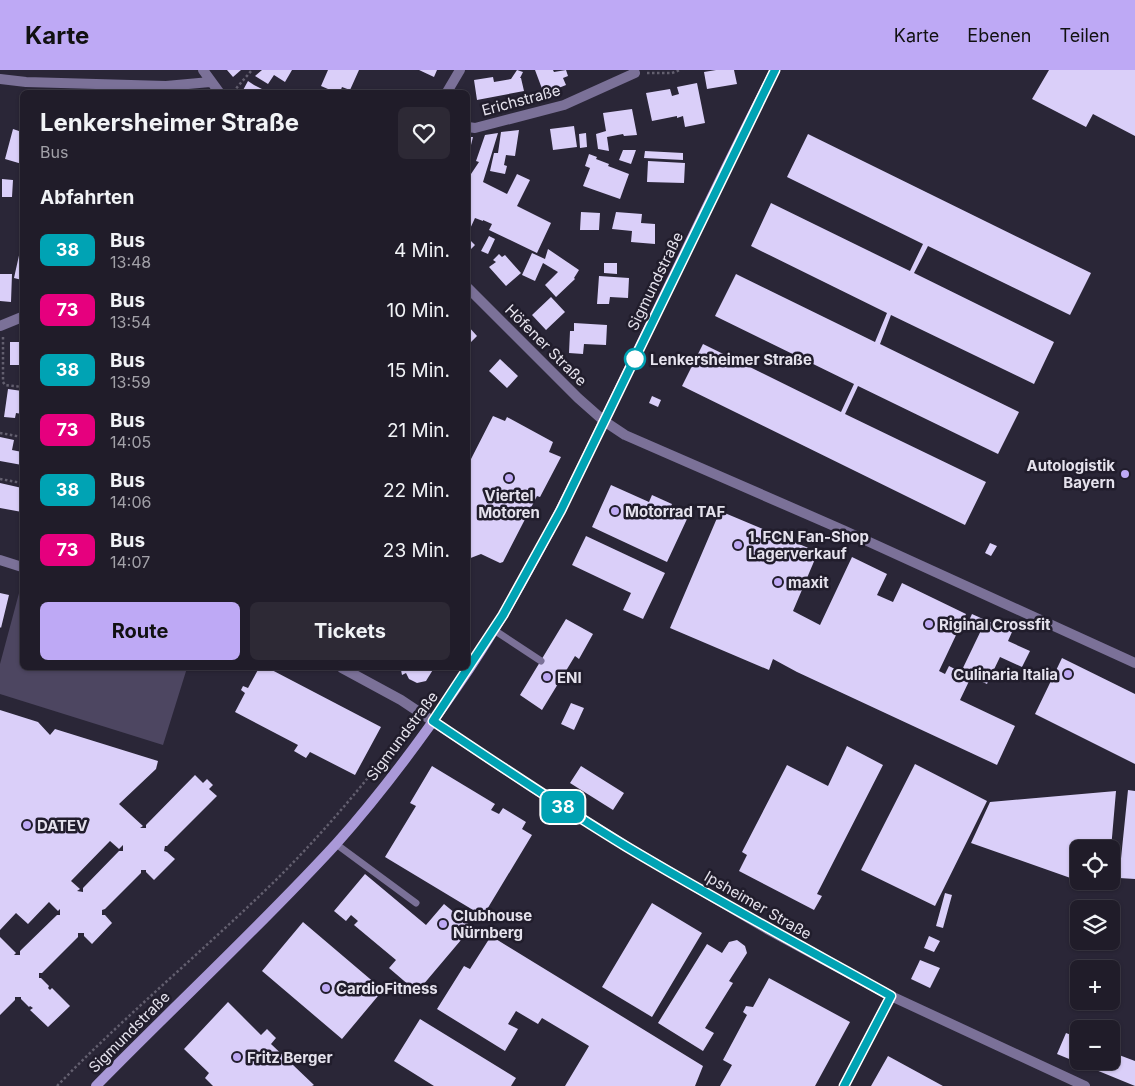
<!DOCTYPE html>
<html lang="de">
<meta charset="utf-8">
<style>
body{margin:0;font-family:Inter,sans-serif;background:#2d2935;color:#f1f3f6;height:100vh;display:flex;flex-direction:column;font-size:19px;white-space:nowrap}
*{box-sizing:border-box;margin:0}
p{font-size:16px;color:#a2a1a8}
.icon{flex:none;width:28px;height:28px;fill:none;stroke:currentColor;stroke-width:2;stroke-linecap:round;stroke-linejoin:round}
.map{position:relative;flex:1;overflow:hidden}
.panel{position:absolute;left:20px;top:20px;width:450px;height:580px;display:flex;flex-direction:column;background:#201c29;border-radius:8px;box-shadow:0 1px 4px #0004,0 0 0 1px #3d3a46}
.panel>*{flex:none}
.badge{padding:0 10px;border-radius:8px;font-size:18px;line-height:32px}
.tools{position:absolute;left:1070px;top:770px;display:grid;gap:10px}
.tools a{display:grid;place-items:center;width:50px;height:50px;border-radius:8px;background:#201c29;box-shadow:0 1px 4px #0004,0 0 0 1px #3d3a46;font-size:25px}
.map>.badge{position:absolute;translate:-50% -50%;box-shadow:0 0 0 2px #fff}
h2{padding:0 20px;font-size:19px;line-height:45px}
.round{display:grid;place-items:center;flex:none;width:52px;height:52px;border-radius:8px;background:#2d2935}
.overview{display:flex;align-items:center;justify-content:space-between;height:85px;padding:0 20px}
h1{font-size:24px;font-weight:700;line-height:38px}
.button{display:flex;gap:10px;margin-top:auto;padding:10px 20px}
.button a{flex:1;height:58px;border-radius:8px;background:#bea9f5;color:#111;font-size:20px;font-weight:700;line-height:58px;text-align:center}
.button a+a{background:#2d2935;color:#f1f3f6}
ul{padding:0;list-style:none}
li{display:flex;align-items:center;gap:15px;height:60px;padding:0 20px}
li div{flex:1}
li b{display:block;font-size:19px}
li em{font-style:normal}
li .badge{min-width:55px;font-weight:700;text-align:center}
header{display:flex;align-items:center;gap:30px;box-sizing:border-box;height:70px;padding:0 25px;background:#bea9f5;color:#111}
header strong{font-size:24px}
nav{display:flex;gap:28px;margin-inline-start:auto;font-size:18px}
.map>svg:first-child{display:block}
</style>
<header>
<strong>Karte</strong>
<nav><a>Karte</a><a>Ebenen</a><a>Teilen</a></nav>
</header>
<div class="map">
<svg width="1135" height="1016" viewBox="0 0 1135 1016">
<rect width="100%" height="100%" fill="#2a2637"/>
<path fill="#4d4661" d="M22,512v86h165l-24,77 -163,-51v-30z"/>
<path fill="#dacff9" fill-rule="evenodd" d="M227,0h14l-8,7z
M262,0h30l-7,12 -11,-7 -6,9 -13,-8z
M328,0h31l-9,20 -8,-3 -2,5h-5l-14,-6z
M419,0h18l-3,7z
M517,0l6,2 -3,6h1l3,13 -47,9 -3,-20 19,-3 1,5 17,-3z
M535,0h18l1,2 12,-2 2,6 -5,2 3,7 -22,9z
M716,0h18l3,14 -30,5 -3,-17z
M1049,0h86v66l-42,-22 -7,13 -54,-28z
M248,11l6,4 14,7h-26z
M697,13l8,40 -20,4 -2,-11 -6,2v-2l-25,5 -6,-28 24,-4 2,7 7,-2 -2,-7z
M632,39l5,26 -13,1 -1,-2 -16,3 2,14 -11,-2 -2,-15 10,-3 -3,-18z
M574,56l3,21 -24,3 -3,-21z
M13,59l9,3v32l-17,-5z
M519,60l-4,26 -9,-1 -2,10 3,1 -2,8 -15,-3 4,-18h4l3,-21z
M498,63l-15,49 24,12 10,-20 13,6 -13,26 34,17 -14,30 -48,-23 3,-6 -9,-4v1l-8,-3 -6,13 -1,-1v-59l3,3 8,-12 -3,-1 9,-26z
M586,63l1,14 -7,1 -1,-14z
M808,64l283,139 -21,42 -142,-69 -14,27 140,69 -20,42 -143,-69 -11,29 139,68 -21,42 -140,-68 -13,28 141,68 -21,43 -283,-139 21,-42 138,68 13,-28 -139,-68 21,-42 139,68 12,-29 -136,-67 20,-43 139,68 13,-27 -136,-67z
M468,67h5l-5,20z
M623,80h13l-5,14 -12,-4z
M645,81l38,2v7l-39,-2z
M589,84l8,3 -1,2 13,5 -1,2 21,8 -9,25 -37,-13 7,-18 -5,-2z
M648,91l37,2 -1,20 -37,-1z
M2,109l11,1 -1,17h-10z
M581,142l19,1 -1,17h-19z
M616,142l26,2 -1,9 14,1v20l-24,-2 1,-11 -20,-2z
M489,166l6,3 -7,15 -7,-3z
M468,168l7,7 -7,7z
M22,172v38l-8,-2z
M548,179l31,21 -5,8 1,1 -19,18 -11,-12 13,-13 -15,-9 -8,18 -13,-6 10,-22 13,6z
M499,184l3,3 3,-2 16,18 -15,13 -17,-19 7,-5 -3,-2z
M604,193h13v11l-13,-1z
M0,204h12l-1,28 -11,-1z
M599,206l30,2 -1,20 -18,-1 -1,7h-12z
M551,227l14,15 -19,18 -14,-15z
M574,253l33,2 -1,20 -22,-1 -1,10 -14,-1 1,-22h4z
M468,256l9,10 -9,9z
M10,272h12v23h-12z
M500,289l18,17 -11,12 -18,-17z
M8,319l14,2v23l-6,-1 -1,5 -11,-1z
M652,326l9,4 -3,7 -9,-4z
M493,346l12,5 2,-4 46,25 -4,10 12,5 -21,40 -3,-1 -34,66 -3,1 -19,-9 -13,5v-99l2,1z
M0,367l14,3 -2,10 10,2v13l-22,-4z
M0,413l22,5v24l-22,-4z
M611,415l38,17 3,-7 20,9 -3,7 18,8 -20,43 -75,-35z
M720,441l98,41 -25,59 27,14 32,-68 35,17 -10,21 16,7 9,-19 64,31 -27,57 6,3 4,-8 12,6 25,-52 26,12 -4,9 22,10 -8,16 -22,-10 -13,27 -16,-7 -11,23 55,26 -18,39 -200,-93 -24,-13 -4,11 -99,-42z
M586,466l79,37 -22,46 -20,-9 8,-17 -59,-28z
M990,473l7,3 -6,10 -6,-3z
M0,523l9,2 -8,33 -1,-1z
M972,544l11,5 -5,13 -12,-5z
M566,549l27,15 -14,25 -4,-3 -33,54 -22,-15z
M1062,588l73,36v70l-100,-50z
M259,598h9l113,59 -26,48 -45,-23 -4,6 -12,-7 4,-6 -63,-33 10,-19 -4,-3 2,-4 5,2z
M396,598h38l-8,13 -9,2 -8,-4 -3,-6 -4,2 -1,-5z
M571,633l13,5 -10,22 -13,-6z
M0,640l38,12 12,13 5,-6 103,32 -2,8 -37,35 24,22 -3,2h6v-3l49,-50 8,8 4,-4 6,6 -4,4 8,7 -50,50h-2l-1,5 3,1 8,7 -21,21 -8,-8v-2h-5v3l-36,36 -3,1v5h3l7,8 -20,21 -8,-8v-3h-6v4l-36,36h-3v5h2l8,8 -1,2 2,2 2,-2 18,18 -22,21 -18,-17 3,-2 -3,-2 -1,1 -8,-8v-2h-6v3l-15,15v-78l16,16 -2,2h6v-4l37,-36h3v-6l-2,2 -9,-9 -21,22 -12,-11 -16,17zM110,771l9,8 4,-4v6h-4l-36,37v4l-6,-1 3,-2 -9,-8z
M847,676l36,19 -66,129 5,2 -8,14 -75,-39 8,-16 -5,-3 45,-87 41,21z
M915,694l72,37 -52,105 -74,-36z
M432,696l63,38 -4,6 8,4 4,-6 23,14 -4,7 10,6 -49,81 -98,-59 31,-51 -6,-3z
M581,696l43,27 -11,17 -43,-27z
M1128,720l7,1v88l-16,-1z
M1116,721l-5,58h-32v32l-108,-38 19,-41z
M365,804l61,51 18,-21 28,23 -55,65 -28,-24 7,-8 -42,-35 4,-4 -7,-6 -5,6 -12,-10z
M1081,811h27l-1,10 -26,-9z
M945,823l7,2 -9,33 -7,-2z
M652,833l50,30 -50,84 -50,-30z
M303,852l80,68 -41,49 -80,-68z
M491,866l212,130 -8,20h-130l24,-40 -47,-28 -4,6 -22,-13 -8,13 10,5 -13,22 -68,-42 27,-43 6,3z
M929,866l11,5 -6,11 -10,-4z
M737,870l8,6 2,7 -18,28 4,2 -28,45 9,5 -11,18 -45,-28 49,-79 15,9 7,-11z
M920,890l20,8 -10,20 -19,-9z
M769,908l81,44 -35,64h-95l12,-21 -9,-5 24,-45 -4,-3 3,-6 7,1z
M228,932l33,33 6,-6 9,9 -5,6 43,41 -2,1h-99l-8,-8 4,-5 -25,-24z
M420,949l96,59 -5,8h-77l-40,-25z
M1066,963l13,5v23h32v-9l24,9v25l-78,-32z
M888,986l55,30h-72z"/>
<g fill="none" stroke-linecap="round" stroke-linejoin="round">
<path stroke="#635f6f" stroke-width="2.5" stroke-dasharray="2.5 2.5" stroke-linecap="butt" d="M647,3h25l8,-3
M233,22l19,-22
M3,267v45l2,3 17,2
M0,363l22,4
M0,409l22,4
M57,1016c70,-72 147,-136 219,-206 49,-49 95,-103 135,-159"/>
<path stroke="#7b7198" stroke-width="7" d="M494,560l47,31
M336,774l80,59"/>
<path stroke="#7b7198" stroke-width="10" d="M203,0l16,22
M0,9l26,3 140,4 44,-4
M447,22l13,-22
M468,57l7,1 89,-23 71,-32
M468,218l110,110 26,23 21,14 218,95 292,133
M0,256l22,-9
M0,490l22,7
M342,598l59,32 132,88 96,60 138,81 124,67 194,90
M844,1016l47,-90"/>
<path stroke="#aa99d8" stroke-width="10" d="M96,1016c79,-81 163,-158 240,-242 44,-49 84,-103 121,-157 58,-84 103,-174 147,-266 57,-117 111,-235 171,-351"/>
</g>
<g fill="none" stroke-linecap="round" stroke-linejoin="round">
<g stroke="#fff" stroke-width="11">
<path id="line" d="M775,0l-214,440 -58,105 -70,106c64,43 128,86 194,126 87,52 176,100 264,149l-47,90"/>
</g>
<use href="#line" stroke="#00a3b4" stroke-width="8"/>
</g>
<circle fill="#fff" stroke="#00a3b4" stroke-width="2.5" cx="635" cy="289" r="10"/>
<g fill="#bea9f5" stroke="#211d2c" stroke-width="2">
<circle cx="1125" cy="404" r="5"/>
<circle cx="509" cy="408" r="5"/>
<circle cx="615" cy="441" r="5"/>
<circle cx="738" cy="475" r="5"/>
<circle cx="778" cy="512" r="5"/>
<circle cx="929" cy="554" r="5"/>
<circle cx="1068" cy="604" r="5"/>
<circle cx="547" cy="607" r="5"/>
<circle cx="27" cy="755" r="5"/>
<circle cx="443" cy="854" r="5"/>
<circle cx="326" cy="918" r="5"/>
<circle cx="237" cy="987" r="5"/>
</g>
<g text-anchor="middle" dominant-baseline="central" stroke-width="5" stroke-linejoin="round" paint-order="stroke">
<g font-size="15" fill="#e5e2ed" stroke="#211d2c">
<text transform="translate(521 30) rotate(-15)">Erichstraße</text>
<text transform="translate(655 211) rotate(-64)">Sigmundstraße</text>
<text transform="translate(546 275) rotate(45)">Höfener Straße</text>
<text transform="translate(402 666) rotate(-53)">Sigmundstraße</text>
<text transform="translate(758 835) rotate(30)">Ipsheimer Straße</text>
<text transform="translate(129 962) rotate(-45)">Sigmundstraße</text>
</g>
<g font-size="15" font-weight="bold" fill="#e5e2ed" stroke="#211d2c" text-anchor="start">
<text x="650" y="289">Lenkersheimer Straße</text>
</g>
<g font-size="15" font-weight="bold" fill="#e5e2ed" stroke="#211d2c" text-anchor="start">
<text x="1115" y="395" text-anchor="end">Autologistik<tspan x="1115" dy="17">Bayern</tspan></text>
<text x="509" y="425" text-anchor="middle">Viertel<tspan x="509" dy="17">Motoren</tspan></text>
<text x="625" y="441">Motorrad TAF</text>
<text x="748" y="466">1. FCN Fan-Shop<tspan x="748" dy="17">Lagerverkauf</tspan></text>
<text x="788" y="512">maxit</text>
<text x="939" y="554">Riginal Crossfit</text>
<text x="1058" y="604" text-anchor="end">Culinaria Italia</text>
<text x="557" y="607">ENI</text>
<text x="37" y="755">DATEV</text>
<text x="453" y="845">Clubhouse<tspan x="453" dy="17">Nürnberg</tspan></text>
<text x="336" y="918">CardioFitness</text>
<text x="247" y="987">Fritz Berger</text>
</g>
</g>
</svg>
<div class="tools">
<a><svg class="icon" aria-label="locate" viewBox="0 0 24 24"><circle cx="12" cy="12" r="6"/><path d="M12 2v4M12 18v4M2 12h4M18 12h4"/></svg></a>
<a><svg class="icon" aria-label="layers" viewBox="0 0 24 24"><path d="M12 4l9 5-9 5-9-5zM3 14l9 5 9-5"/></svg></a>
<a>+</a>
<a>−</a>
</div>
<b class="badge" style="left:563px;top:737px;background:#00a3b4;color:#fff">38</b>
<section class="panel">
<div class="overview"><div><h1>Lenkersheimer Straße</h1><p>Bus</p></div><a class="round"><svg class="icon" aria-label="heart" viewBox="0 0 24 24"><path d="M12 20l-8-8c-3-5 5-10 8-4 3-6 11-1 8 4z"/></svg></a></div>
<h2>Abfahrten</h2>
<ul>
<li><span class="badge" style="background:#00a3b4;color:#fff">38</span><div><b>Bus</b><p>13:48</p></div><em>4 Min.</em></li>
<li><span class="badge" style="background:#e6007e;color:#fff">73</span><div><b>Bus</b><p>13:54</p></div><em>10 Min.</em></li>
<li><span class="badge" style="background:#00a3b4;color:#fff">38</span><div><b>Bus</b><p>13:59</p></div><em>15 Min.</em></li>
<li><span class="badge" style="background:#e6007e;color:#fff">73</span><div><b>Bus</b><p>14:05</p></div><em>21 Min.</em></li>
<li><span class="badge" style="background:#00a3b4;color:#fff">38</span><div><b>Bus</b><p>14:06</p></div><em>22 Min.</em></li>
<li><span class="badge" style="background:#e6007e;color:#fff">73</span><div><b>Bus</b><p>14:07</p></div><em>23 Min.</em></li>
</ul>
<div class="button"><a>Route</a><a>Tickets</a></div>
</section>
</div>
